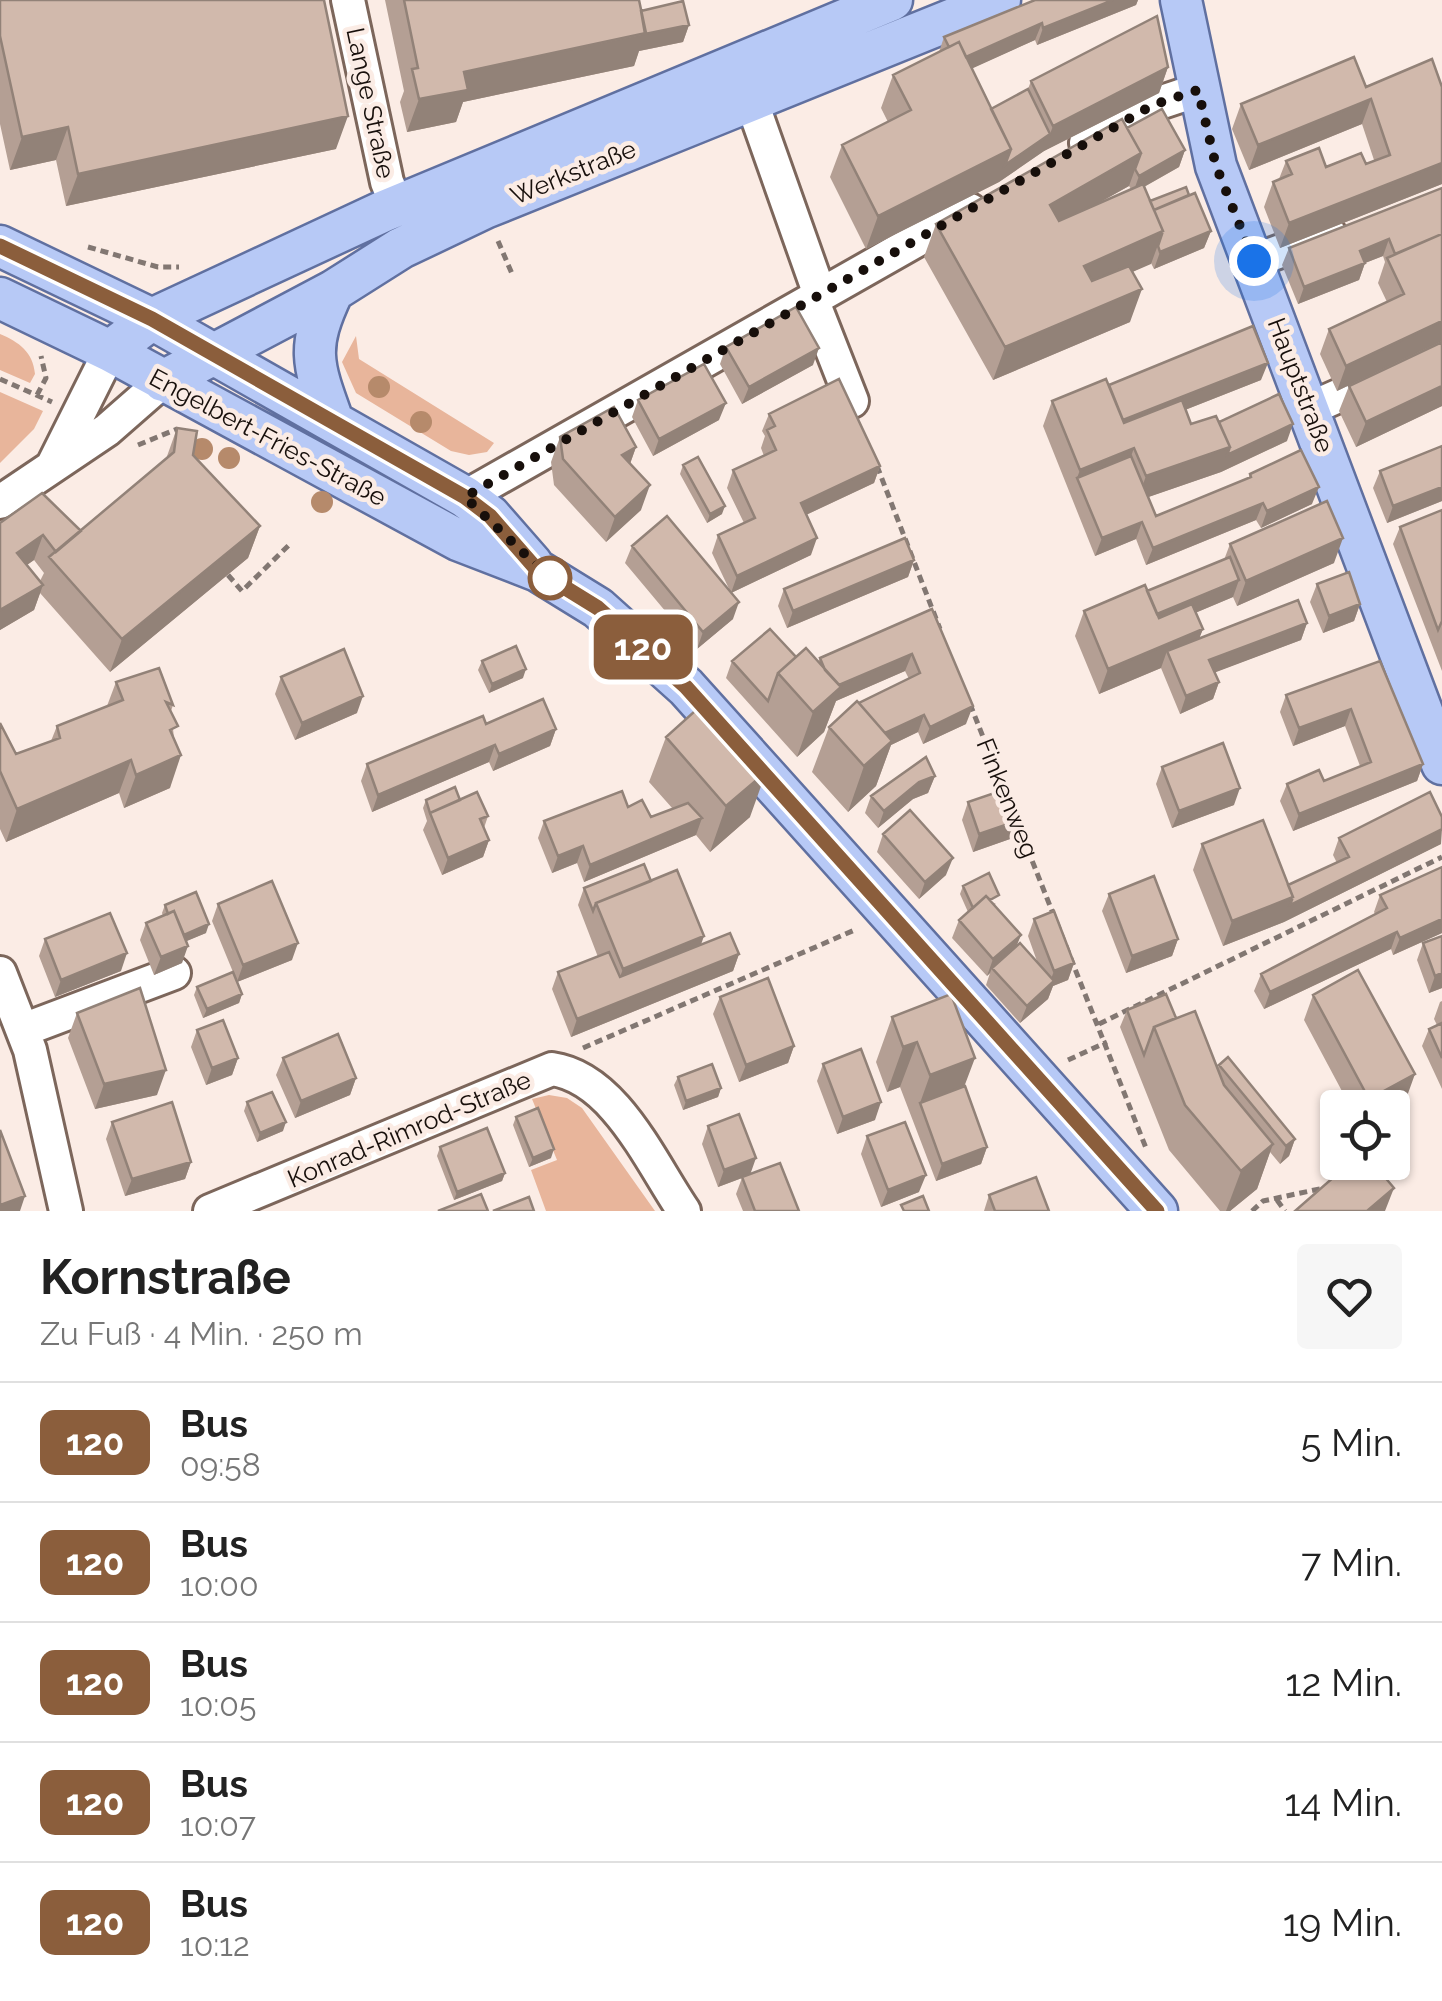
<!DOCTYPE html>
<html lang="de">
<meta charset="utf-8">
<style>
body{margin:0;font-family:Raleway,sans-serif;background:#f6f6f6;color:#222;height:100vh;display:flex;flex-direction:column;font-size:38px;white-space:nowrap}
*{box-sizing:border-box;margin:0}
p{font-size:32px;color:#767676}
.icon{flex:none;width:55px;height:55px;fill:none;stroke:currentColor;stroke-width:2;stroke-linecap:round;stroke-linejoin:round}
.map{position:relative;height:1211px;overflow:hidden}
.details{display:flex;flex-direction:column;background:#fff;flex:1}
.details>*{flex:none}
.badge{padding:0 20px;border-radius:15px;font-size:35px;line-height:65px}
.fabs{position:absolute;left:1320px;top:1090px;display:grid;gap:20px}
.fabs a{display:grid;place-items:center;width:90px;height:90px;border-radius:10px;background:#fff;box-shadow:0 2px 8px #0004;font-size:50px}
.you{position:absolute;width:50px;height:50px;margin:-25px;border:8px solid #fff;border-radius:50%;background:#1a73e8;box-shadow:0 0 0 15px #1a73e833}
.map>.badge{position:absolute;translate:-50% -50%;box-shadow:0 0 0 5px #fff}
.round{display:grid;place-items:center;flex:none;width:105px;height:105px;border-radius:10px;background:#f6f6f6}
.overview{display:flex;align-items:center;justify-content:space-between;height:170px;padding:0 40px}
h1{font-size:48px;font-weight:700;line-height:75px}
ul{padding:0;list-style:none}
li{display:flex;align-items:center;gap:30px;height:120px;padding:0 40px;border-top:2px solid #e0e0e0}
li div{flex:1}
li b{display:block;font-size:38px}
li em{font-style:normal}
li .badge{min-width:110px;font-weight:700;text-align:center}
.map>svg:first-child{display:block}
</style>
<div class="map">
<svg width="1442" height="1211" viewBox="0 0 1442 1211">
<rect width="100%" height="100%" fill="#fbece5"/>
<path fill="#e8b59b" d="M0,334c19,8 33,18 35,40l-5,9 -30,-13z
M356,336l3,23 135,84 -7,9 -18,3 -18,-4 -95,-58 -14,-31z
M0,392l43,19 -9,18 -34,34z
M549,1095l18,3 15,10 73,103h-109l-15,-41 26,-10 -25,-61z"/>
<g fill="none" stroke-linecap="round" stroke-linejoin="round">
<g stroke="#7c665b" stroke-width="38">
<path id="minor" d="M348,0l39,182 10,24
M750,97l70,198
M1086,143l67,-38 45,-15
M1254,261l75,-28
M812,299l40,102
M1311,408l131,-58
M54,463l56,-112
M465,497l505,-287
M0,502l107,-72 56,-49
M0,973l30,77 36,161
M23,1030l151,-57
M210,1211l342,-142c63,9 99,94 132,142"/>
</g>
<g stroke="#6070a0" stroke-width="45">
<path id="major" d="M1181,0l35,166 226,598
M0,246l152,73 313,178 25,19 42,48
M333,291c-27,57 -21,72 0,130
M0,298l110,53 348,189 80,31 60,37 88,79 471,524
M110,351l42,-32 230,-107 510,-212
M163,381l170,-90 68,-43 84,-40 515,-208"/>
</g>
<path stroke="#827772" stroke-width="5" stroke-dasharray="8 5" stroke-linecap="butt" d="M498,241l15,35
M88,247l70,20h21
M0,379l52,23
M37,395l9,-17 -5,-22
M138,445l39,-16
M877,466l63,163
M228,575l14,16 48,-47
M970,704l176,444
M1099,1024l343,-167
M583,1048l274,-119
M1068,1060l39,-18
M1277,1200l8,11
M1252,1211l11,-10 61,-13"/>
<use href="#minor" stroke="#fff" stroke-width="32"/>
<use href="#major" stroke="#b7c9f6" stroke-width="40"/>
</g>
<g fill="#b68a6b">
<circle cx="379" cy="387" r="11"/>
<circle cx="421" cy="422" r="11"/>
<circle cx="202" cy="449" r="11"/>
<circle cx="229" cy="458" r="11"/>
<circle cx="322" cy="502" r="11"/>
</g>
<path fill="#b49f94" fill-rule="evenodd" d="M0,0l336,149 -270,57 -10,-46 -46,10 -10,-46z
M385,0h254l2,11 48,14 -6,17 -44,9 -5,15 -171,36 -7,20 -49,10 -7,-30 4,-11z
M1035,0h103l-2,5 -99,40 -2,-5 -63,28 19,41 37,-20 3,-8 137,-14 -9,26 -115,58 -45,31 -133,67 -36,-72 12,-32 46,-23 -7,-14 12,-33 46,-23 5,-15z
M1366,87l76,97 -162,64 -16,-41 9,-25 6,-3 7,-18 40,6 40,-3 8,-4 -12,-36 -113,46 -17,-41 9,-25z
M1127,128l58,22 -6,17 -35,20 6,14 39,-6 22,36 -7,17 -50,21 -3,-6 -19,9 -2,50 -137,58 -69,-123 12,-33zM1129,186l2,3 -38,17z
M1442,188v153l-105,50 -17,-37 9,-25 58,-27 -9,-19 7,-21 -2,-6 -18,7 -6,17 -61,24 -16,-39 7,-17z
M1442,342v64l-86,41 -17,-36 10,-25z
M726,347l87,18 -71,39 -22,-40z
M1261,380l-76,30 6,14 28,-2 68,19 -66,31 -73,25 8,19 92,-37 2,-5 62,30 -51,24 -5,-8 -110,45 -10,-26 -41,17 -52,-130 9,-25 57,-16z
M638,400l81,20 -66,36 -21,-39z
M769,414l111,52 -6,17 -68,32 5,40 -80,38 2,26 -36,30 -72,-86 7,-17 98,45 -18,-38 6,-18 26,-12 -17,-35 6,-18 31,-14 -3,-8 4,-12 -3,-5z
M177,428l16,27 67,71 -12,32 -138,114 -70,-79 -6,17 -34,20v-107l81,8 85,-72zM34,560l10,13 -4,8 -13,-16z
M560,437l76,10 -6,17 11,46 -35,32 -52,-57 -3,-23z
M1442,446v55l-55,22 -14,-35 7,-17z
M683,465l39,49 -15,9 -27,-49z
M1442,510v161l-49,-127 7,-17z
M1230,544l104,19 -97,43 -4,-9 -38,16 8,16 -4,9 108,-15 -6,17 -86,32 4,10 -6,17 -33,15 -19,-46 -62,26 -24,-58 9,-25 63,-20 77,-31z
M914,560l-6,17 -121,51 -9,-22 6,-17z
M1317,584l43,20 -6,17 -31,12 -13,-31z
M932,609l34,115 -43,20 -5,-12 -27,13 -15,41 -28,26 -36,-40 17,-45 30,-24 50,-24 -4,-8 -69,30 -12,31 -27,25 -71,-79 6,-17 64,-4 22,5 2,-4z
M482,661l41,17 -34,15 -11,-23z
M1380,661l43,103 -6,17 -124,50 -13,-30 7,-17 37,-3 36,-15 -15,-40 -52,20 -13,-34 6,-17z
M281,677l76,36 -62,27 -20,-46z
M116,682l57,23 -2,6 3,27 -4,50 -46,20 -5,-15 -113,49 -6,-13v-106l16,31 35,-13 6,-15 50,-20z
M486,724l70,5 -6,17 -57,25 -4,-9 -117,50 -11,-31 6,-17z
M666,737l84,80 -40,35 -14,-17 -112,47 -7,-19 -25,10 -14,-35 6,-17 84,-14 23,10 22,-8 -24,-27z
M1162,767l72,38 -62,23 -16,-44z
M935,776l-7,17 -15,6 -35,29 -13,-15 6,-17z
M426,800h34l28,16 -4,12 5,12 -6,17 -41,18 -19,-45 4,-9 -4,-13z
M968,802l42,37 -37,13 -11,-32z
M883,834l63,41 -27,24 -42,-47z
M1339,838l102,6 -157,78 -61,24 -30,-76 9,-26 86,41 49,-22 -4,-8z
M1442,867v66l-49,22 -2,-6 -127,60 -10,-18 7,-17 114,-60 -1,-2 6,-17z
M651,881l50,64 38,9 -6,17 -162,66 -19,-48 6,-17 40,-15 -20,-52 6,-17z
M963,886l33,18 -2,1 27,30 -5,11 22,18 -10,-28 6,-17 40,44 -6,17 -15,6 -5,13 -28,24 -34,-38 4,-12 -3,3 -35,-38 7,-18 9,-8 -8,-18z
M1109,894l69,45 -6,17 -46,17 -24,-62z
M218,904l74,56 -55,22 5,12 -3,9 -36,15 -9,-23 3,-8 36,-15 -21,-51z
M165,905l41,28 -20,8 -4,22 -28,12 -14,-35 6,-17 17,-7 -1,-3z
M45,939l76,32 -66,26 -16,-41z
M1423,943l19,45 -13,5 -12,-33z
M1313,995l93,104 -15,9h-40l-47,-88z
M720,997l74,49 -6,17 -49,19 -26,-68z
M1442,1001v88l-20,-43 7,-17 8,-4 -3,-6 6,-17z
M1127,1010l49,8 41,51 2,-4 76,74 -6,17 -9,8 -10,-12 -13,37 -27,22h-10l-51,-61 -49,-123z
M77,1013l80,82 -62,14 -27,-71z
M892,1017l73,69 22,61 -6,17 -45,17 -36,-94 -13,5 -11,-30z
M197,1030l41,28 -6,17 -26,10 -15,-38z
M283,1058l73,20 -6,17 -55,23 -19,-43z
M823,1064l52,56 -38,14 -20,-53z
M678,1077l43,11 -3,9 -35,13 -9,-25z
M247,1102l36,29 -26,11 -13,-31z
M516,1117l35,41 -22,9 -16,-42z
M112,1122l79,40 -6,17 -60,17 -19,-57z
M708,1126l42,48 49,37h-56l-7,-17 6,-16 -24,9 -16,-43z
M867,1136l52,56 -38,15 -20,-53z
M440,1147l65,26 -3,8 -48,19 -17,-44z
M989,1195l60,16h-65z"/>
<path fill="#928278" d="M1113,0h25l-2,5 -99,40 6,-17z
M1042,23l-7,17 -86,39 6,-17z
M689,25l-6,17 -44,9 -5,15 -171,36 -7,20 -49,10 12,-33 45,-27z
M1168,67l-9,26 -115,58 -45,31 -133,67 12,-33 133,-67 39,-15 3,-8z
M1371,99l-9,25 -113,46 9,-25z
M348,116l-12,33 -270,57 12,-32z
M68,127l-12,33 -46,10 12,-33z
M1185,150l-6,17 -46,26 6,-17z
M1141,153l-12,33 -91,51 12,-32z
M1442,163v21l-162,64 9,-25z
M1163,231l-12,33 -79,34 12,-32z
M1211,231l-7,17 -50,21 6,-17z
M1389,239l-6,17 -18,7 -6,17 -61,24 6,-17 56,-36z
M1142,289l-12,33 -137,58 12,-33z
M1442,321v20l-105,50 9,-25z
M819,348l-6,17 -71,39 7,-17z
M1268,363l-7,17 -150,59 7,-17z
M1442,386v20l-86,41 10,-25z
M726,403l-7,17 -66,36 6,-17z
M1293,424l-6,17 -66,31 6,-17z
M636,447l-9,25 -5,-17z
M1230,447l-9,25 -84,29 9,-25z
M1134,448l-9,25 -48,5 3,-8z
M880,466l-6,17 -79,37 6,-17z
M650,485l-9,25 -35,32 9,-25z
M1319,487l-7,17 -51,24 6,-17z
M1442,487v14l-55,22 6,-17z
M1263,503l-7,17 -110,45 7,-17z
M725,506l-3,8 -15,9 3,-9z
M1142,522l-6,17 -41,17 7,-18z
M260,526l-12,32 -138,114 12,-33z
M43,535l-9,25 -26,18 9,-25z
M817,538l-6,17 -80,38 6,-17z
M1343,538l-9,25 -97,43 9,-25z
M914,560l-6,17 -121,51 6,-17z
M1239,580l-6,17 -88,37 7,-18z
M43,585l-9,25 -34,20v-20z
M739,602l-6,17 -36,30 6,-17z
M1360,604l-6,17 -31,12 6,-17z
M1307,623l-6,17 -98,37 6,-17z
M1203,629l-10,25 -26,-3 -6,17 -62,26 9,-25z
M912,654l-7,17 -69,30 -12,31 -27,25 16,-45 21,-25z
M526,669l-3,9 -34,15 3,-9z
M1219,682l-6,17 -33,15 6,-18z
M363,696l-6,17 -62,27 7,-17z
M973,706l-7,18 -43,20 7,-17z
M1351,709l-6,17 -52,20 6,-18z
M924,715l-6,17 -27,13 -15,41 -28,26 16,-46 7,-26z
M556,729l-6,17 -57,25 6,-17z
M495,745l-6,17 -117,50 6,-17z
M181,755l-11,33 -46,20 12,-33z
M131,760l-12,33 -113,49 11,-33z
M1423,764l-6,17 -124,50 6,-17z
M766,772l-16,45 -40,35 16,-46z
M935,776l-7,17 -15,6 -35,29 6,-17 35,-29z
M1240,788l-6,17 -62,23 7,-17z
M702,818l-6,17 -112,47 6,-17z
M1017,821l-7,18 -37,13 6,-18z
M1442,829l-1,15 -157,78 -61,24 9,-25z
M489,840l-6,17 -41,18 6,-17z
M583,846l-6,17 -25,10 6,-17z
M953,858l-7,17 -27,24 6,-17z
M1442,919v14l-49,22 7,-17z
M209,924l-3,9 -31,13 3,-9z
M1397,932l-6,17 -127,60 6,-17z
M1021,935l-7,17 -22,16 -2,5 -3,3 6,-17z
M704,936l-9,26 -82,33 10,-26z
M1178,939l-6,17 -46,17 6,-17z
M298,943l-6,17 -55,22 6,-17z
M188,946l-6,17 -28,12 7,-18z
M127,953l-6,18 -66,26 6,-17z
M739,954l-6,17 -162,66 6,-18z
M1074,963l-6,17 -15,6 -5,13 -28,24 7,-17 21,-19 6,-16z
M1442,973v15l-13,5 6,-17z
M242,994l-3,9 -36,15 4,-9z
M917,1042l-17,45 -13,5 16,-45z
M794,1046l-6,17 -49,19 7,-17z
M238,1058l-6,17 -26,10 6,-17z
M975,1058l-17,45h-38l10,-28z
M166,1070l-9,25 -62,14 9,-25z
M1415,1074l-9,25 -15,9h-25l3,-9z
M356,1078l-6,17 -55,23 6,-17z
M721,1088l-3,9 -35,13 3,-9z
M881,1102l-6,18 -38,14 6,-17z
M286,1122l-3,9 -26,11 3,-9z
M1295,1139l-6,17 -9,8 6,-18z
M1273,1144l-16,45 -27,22h-4l15,-40z
M987,1147l-6,17 -45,17 6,-17z
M554,1149l-3,9 -22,9 4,-9z
M756,1158l-6,17 -32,12 6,-17z
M191,1162l-6,17 -60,17 7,-17z
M505,1173l-3,8 -48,19 3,-8z
M926,1175l-7,17 -38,15 7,-17z
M1394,1188l-9,23h-18z
M25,1196l-5,15h-20v-6z"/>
<path fill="#d1b9ac" stroke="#928278" stroke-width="2.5" d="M0,0h324l24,116 -270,58 -10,-47 -46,10 -22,-101z
M404,0h235l7,33 -182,39 4,18 -49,9 -7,-30 6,-1z
M1035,0h78l-70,28 -1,-5 -76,34 -7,-15 -10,5 -5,-10z
M683,1l6,24 -44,9 -4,-23z
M1157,16l11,51 -115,59 -22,-45z
M959,42l52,107 -133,67 -36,-71 69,-35 -18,-35z
M1354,57l12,30 66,-28 10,28v76l-153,60 -16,-41 19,-8 -6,-13 33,-13 7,19 35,-14 5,11 24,-9 -19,-56 -113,46 -17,-41z
M1028,89l22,45 -45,31 6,-16 -20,-40z
M1162,109l23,41 -46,26 -4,-7 6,-16 -14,-25z
M1122,119l19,34 -91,52 9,16 84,-37 20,47 -79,35 8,15 37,-15 13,23 -137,58 -69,-123z
M1186,187l3,8 -35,15 -4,-9z
M1442,188v46l-47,20 -6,-15 -29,12 5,12 -61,24 -15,-39z
M1195,193l16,38 -51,21 -2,-6 5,-15 -9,-21z
M1442,234v87l-96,45 -17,-37 75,-35 -17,-36z
M796,307l23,41 -70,39 -23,-40z
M1253,326l15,37 -145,57 -14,-35z
M1442,342v44l-76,36 -17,-36z
M704,364l22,39 -67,36 -21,-39z
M839,379l41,87 -79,37 16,35 -80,38 -19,-41 37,-17 -22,-48 43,-20 -9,-20 8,-4 -6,-12z
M1106,379l18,44 58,-23 9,24 25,-8 14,31 -84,29 -12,-28 -54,22 -28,-69z
M1279,394l14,30 -66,31 3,-8 -11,-25z
M614,407l22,40 -14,8 28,30 -35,32 -52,-58 -3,-22z
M177,428l20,3 -4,24 67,71 -138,113 -73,-82 125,-105z
M1442,446v41l-49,19 -13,-35z
M1301,450l18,37 -52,24 -4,-8 -110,45 -11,-26 -40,16 -25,-60 54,-22 25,60 95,-39 -1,-3z
M698,457l27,49 -15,8 -27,-49z
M42,493l39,38 -25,21 -13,-17 -26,18 26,32 -43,25v-87z
M1327,501l16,37 -97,43 -16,-37z
M1442,510v111l-4,9 -38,-103z
M667,516l72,86 -36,30 -71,-86z
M905,538l9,22 -121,51 -9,-22z
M1230,557l9,23 -82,34 -10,-23z
M1349,572l11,32 -31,12 -12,-32z
M1145,585l14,33 33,-14 11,25 -95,40 -24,-58z
M1298,600l9,23 -98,37 10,22 -33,14 -19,-45z
M932,609l41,97 -43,21 -6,-12 -39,18 -26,-30 61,-30 -8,-19 -73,31 -14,-15 -5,-12z
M770,629l26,28 -18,16 -10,28 -36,-40z
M516,646l10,23 -34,15 -10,-23z
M806,648l35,39 -28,25 -35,-39z
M344,649l19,47 -61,27 -21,-46z
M1380,661l43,103 -124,50 -12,-30 32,-14 5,11 47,-19 -20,-53 -52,19 -13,-33z
M159,668l14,37 -7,-3 12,24 -8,4 11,25 -45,20 -5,-15 -114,49 -17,-38v-48l16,31 44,-16 -3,-12 66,-26 -7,-18z
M543,699l13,30 -57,25 -4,-9 -117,50 -11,-31 116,-48 3,8z
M857,701l35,40 -28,25 -35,-39z
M705,702l61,70 -40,34 -60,-69z
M1223,743l17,45 -61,23 -17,-44z
M926,757l9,19 -16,6 -35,29 -13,-15z
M455,787l5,13 -30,13 -4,-13z
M1006,789l11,32 -38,13 -11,-32z
M622,791l6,16 14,-7 9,17 37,-14 14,15 -112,47 -7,-19 -25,10 -14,-35z
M477,792l11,24 -8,3 9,21 -41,18 -18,-45z
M1430,792l12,25v12l-152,76 3,-8 -5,-12 61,-28 -10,-19z
M910,810l43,48 -28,24 -42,-48z
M1263,820l30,77 -61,24 -30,-77z
M644,864l7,17 -55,22 -3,8 -9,-23z
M1442,867v52l-42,19 -3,-6 -127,60 -9,-18 126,-66 -7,-13z
M677,870l27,66 -81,33 -27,-66z
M989,873l10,22 -9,5 -4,-4 -13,12 -10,-22z
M1154,876l24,63 -46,17 -23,-62z
M272,881l26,62 -55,22 -25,-61z
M196,892l13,32 -25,11 -10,-24 -6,3 -3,-9z
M986,896l35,39 -28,24 -34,-39z
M174,911l14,35 -27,11 -15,-34z
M1054,911l20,52 -20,8 -20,-52z
M110,913l17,40 -66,27 -16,-41z
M730,933l9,21 -162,65 -19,-47 51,-20 11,25z
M1442,936v37l-7,3 -12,-33z
M1020,943l34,38 -27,25 -35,-38z
M1358,970l57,104 -46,25 -56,-104z
M233,972l9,22 -35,15 -10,-22z
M768,978l26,68 -48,19 -26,-68z
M140,988l26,82 -62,14 -27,-71z
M951,994l24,64 -45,17 -13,-33 -14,5 -11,-30z
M1166,994l10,24 -22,9 -10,28 -17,-45z
M1195,1011l29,74 49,59 -32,27 -56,-66 -31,-78z
M223,1020l15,38 -26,10 -15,-38z
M1442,1023v35l-13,-29z
M338,1034l18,44 -55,23 -18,-43z
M861,1049l20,53 -38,15 -20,-53z
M1228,1057l67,82 -9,7 -67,-81z
M712,1064l9,24 -35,13 -8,-24z
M965,1086l22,61 -45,17 -22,-61z
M272,1092l14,30 -26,11 -13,-31z
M172,1102l19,60 -59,17 -20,-57z
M538,1108l16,41 -21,9 -17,-41z
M739,1114l17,44 -32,12 -16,-44z
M905,1122l21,53 -38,15 -21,-54z
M487,1128l18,45 -48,19 -17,-45z
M0,1130l25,66 -25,9z
M1351,1162h21l22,26 -27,23h-72z
M780,1163l19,48h-44l-13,-34z
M1036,1177l13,34h-54l-6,-16z
M481,1194l7,17h-50z
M923,1196l6,15h-25l-3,-6z
M529,1197l5,14h-41z"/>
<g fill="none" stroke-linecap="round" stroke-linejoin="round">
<g stroke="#fff" stroke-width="22">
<path id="line" d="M0,246l152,73 313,178 25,19 48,55 60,37 88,79 471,524"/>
</g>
<use href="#line" stroke="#8b5e3c" stroke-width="15"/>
<path stroke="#170f0b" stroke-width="10" stroke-dasharray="0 18" d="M550,578l-85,-81 688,-392 45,-15 18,76 38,95"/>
</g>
<circle fill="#fff" stroke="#8b5e3c" stroke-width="5" cx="550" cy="578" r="20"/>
<g text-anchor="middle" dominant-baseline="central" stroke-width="9" stroke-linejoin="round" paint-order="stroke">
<g font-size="25" fill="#170f0b" stroke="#fbece5">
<text transform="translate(371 103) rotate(78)">Lange Straße</text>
<text transform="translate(573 172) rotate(-22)">Werkstraße</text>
<text transform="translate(1301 385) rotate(69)">Hauptstraße</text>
<text transform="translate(268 437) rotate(28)">Engelbert-Fries-Straße</text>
<text transform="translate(1008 798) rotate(68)">Finkenweg</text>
<text transform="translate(409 1129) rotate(-23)">Konrad-Rimrod-Straße</text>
</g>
</g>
</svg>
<div class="fabs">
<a><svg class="icon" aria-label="locate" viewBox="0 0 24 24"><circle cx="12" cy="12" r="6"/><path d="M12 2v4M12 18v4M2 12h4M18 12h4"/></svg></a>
</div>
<div class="you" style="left:1254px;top:261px"></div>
<b class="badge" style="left:643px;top:647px;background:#8b5e3c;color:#fff">120</b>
</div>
<section class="details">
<div class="overview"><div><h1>Kornstraße</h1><p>Zu Fuß · 4 Min. · 250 m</p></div><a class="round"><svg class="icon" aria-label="heart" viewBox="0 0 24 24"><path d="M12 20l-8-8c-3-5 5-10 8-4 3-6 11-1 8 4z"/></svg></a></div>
<ul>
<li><span class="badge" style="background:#8b5e3c;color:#fff">120</span><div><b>Bus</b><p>09:58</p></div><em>5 Min.</em></li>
<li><span class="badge" style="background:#8b5e3c;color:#fff">120</span><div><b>Bus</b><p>10:00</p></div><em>7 Min.</em></li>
<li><span class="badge" style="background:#8b5e3c;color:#fff">120</span><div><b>Bus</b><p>10:05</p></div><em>12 Min.</em></li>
<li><span class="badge" style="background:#8b5e3c;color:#fff">120</span><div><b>Bus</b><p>10:07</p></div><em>14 Min.</em></li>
<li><span class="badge" style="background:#8b5e3c;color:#fff">120</span><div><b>Bus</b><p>10:12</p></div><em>19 Min.</em></li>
</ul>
</section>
